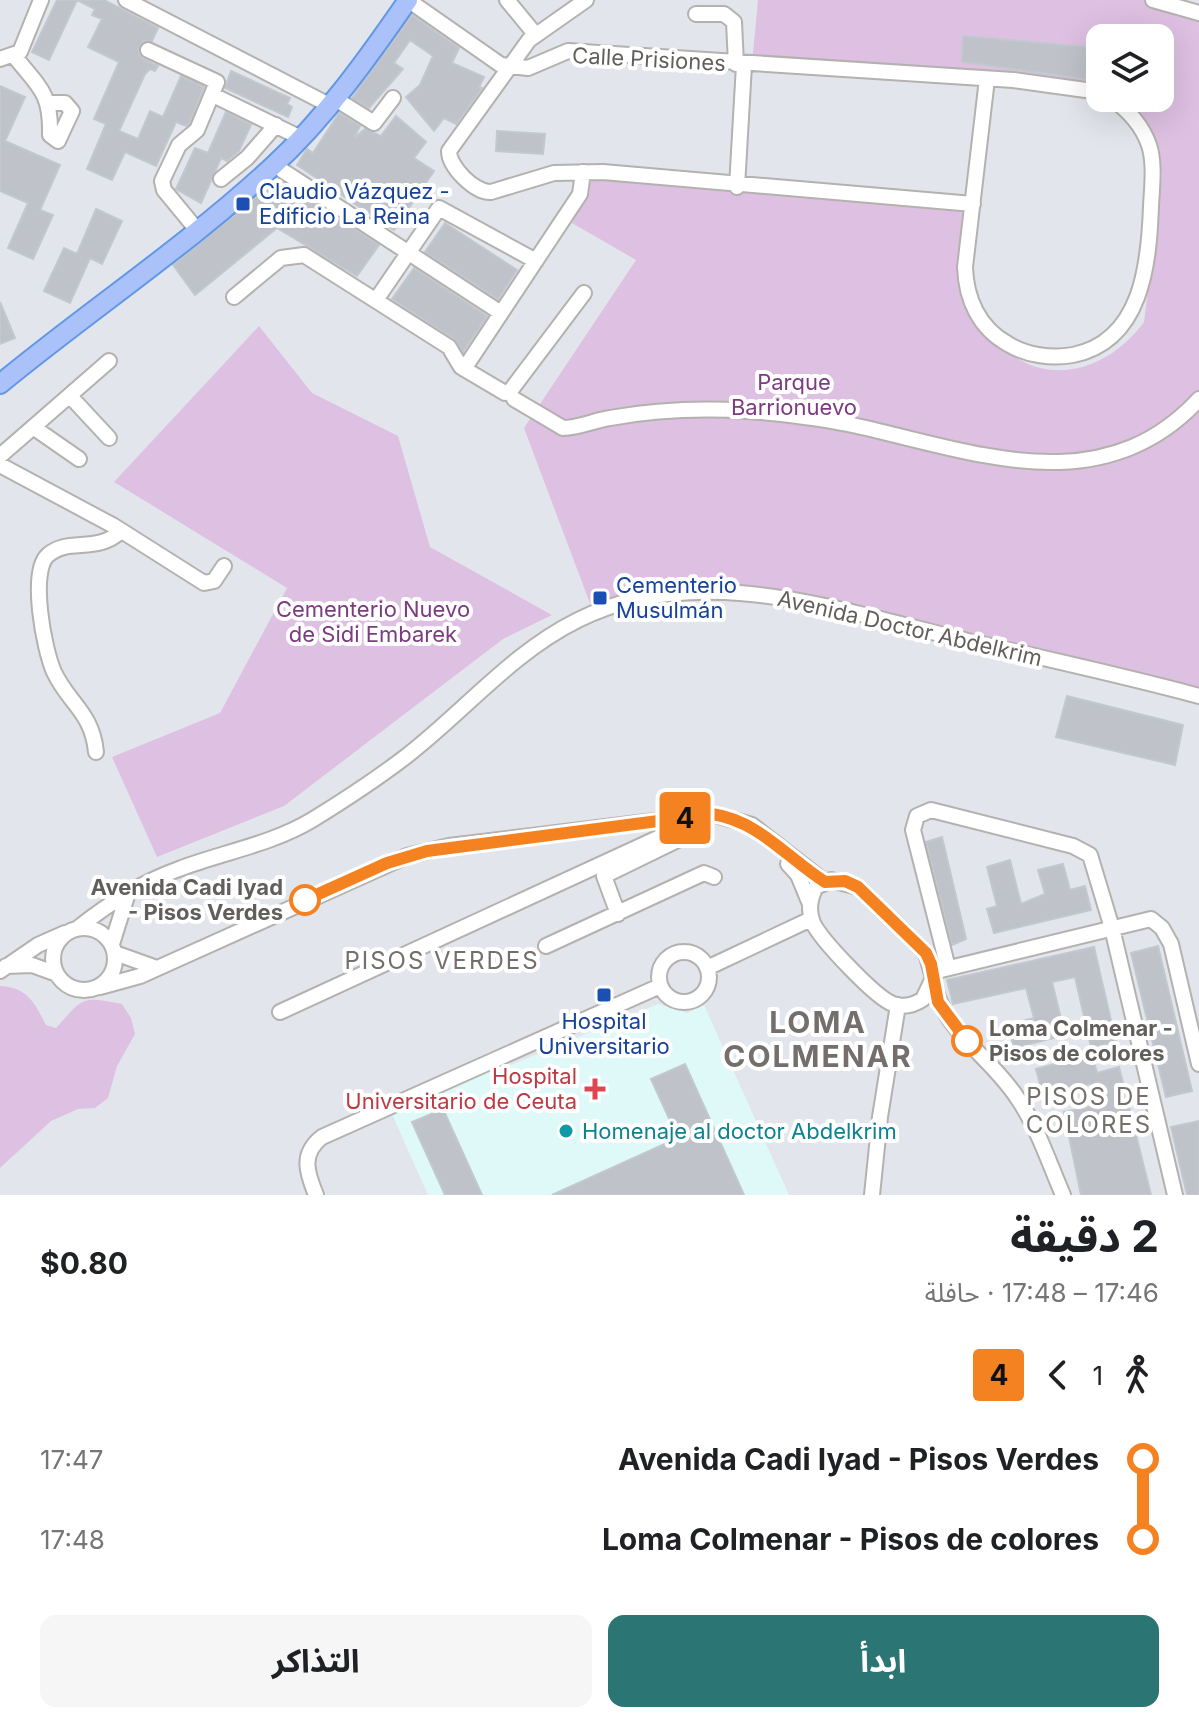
<!DOCTYPE html>
<html lang="ar">
<meta charset="utf-8">
<style>
body{margin:0;font-family:Inter,"Noto Sans Arabic",sans-serif;background:#f6f6f6;color:#202124;direction:rtl;height:100vh;display:flex;flex-direction:column;font-size:30px;white-space:nowrap}
*{box-sizing:border-box;margin:0}
p{font-size:26px;color:#757577}
.icon{flex:none;width:44px;height:44px;fill:none;stroke:currentColor;stroke-width:2;stroke-linecap:round;stroke-linejoin:round}
.map{position:relative;height:1195px;overflow:hidden;direction:ltr}
.details{display:flex;flex-direction:column;background:#fff;flex:1}
.details>*{flex:none}
.badge{padding:0 16px;border-radius:6px;font-size:28px;line-height:52px}
.buttons{position:absolute;left:1086px;top:24px;display:grid;gap:16px}
.buttons a{display:grid;place-items:center;width:88px;height:88px;border-radius:16px;background:#fff;box-shadow:0 8px 32px #0002;font-size:40px}
.map>.badge{position:absolute;translate:-50% -50%;box-shadow:0 0 0 4px #fff}
.legs{display:flex;align-items:center;gap:12px;height:88px;padding:0 40px;font-size:26px}
.legs p{margin-inline-start:auto}
.summary{display:flex;align-items:center;justify-content:space-between;height:136px;padding:0 40px}
h1{font-size:44px;font-weight:700;line-height:60px}
.primary-button{display:flex;gap:16px;margin-top:auto;padding:16px 40px}
.primary-button a{flex:1;height:92px;border-radius:16px;background:#2b7574;color:#fff;font-size:32px;font-weight:700;line-height:92px;text-align:center}
.primary-button a+a{background:#f6f6f6;color:#202124}
ul{padding:0 40px;list-style:none}
li{display:flex;align-items:center;gap:28px;height:80px;font-size:30px}
li i{display:grid;place-items:center;width:12px;height:100%;margin:0 10px;background:currentColor}
li i::after{content:'';width:20px;height:20px;margin:-10px;border:6px solid;border-radius:50%;background:#fff}
li p{margin-inline-start:auto}
li:first-child i{background:linear-gradient(#0000 50%,currentColor 0)}
li:last-child i{background:linear-gradient(currentColor 50%,#0000 0)}
.map>svg:first-child{display:block}
</style>
<div class="map">
<svg width="1199" height="1195" viewBox="0 0 1199 1195">
<rect width="100%" height="100%" fill="#e2e6ec"/>
<path fill="#dff9f8" d="M658,1004l29,9 17,-8 85,190h-361l-36,-81 118,-52 1,3z"/>
<path fill="#dec0e2" d="M758,0h406l35,10v687l-467,-108 -138,25 -70,-186 112,-168 -64,-37 12,-22 -3,-26 395,34c-2,31 -9,67 0,98 4,17 18,34 31,44 47,38 105,15 137,-29l18,-148 -7,-31 -39,-45h44v-60h-60v52l-337,-23 -12,7z
M259,326l53,67 86,43 32,111 122,68 -49,24 -219,167 -127,51 -45,-100 108,-44 67,-125 -173,-106z
M0,986c27,1 35,17 46,39l10,3c28,-31 25,-32 66,-24l9,14 4,16 -18,32 -9,32 -13,10 -17,1 -27,12 -51,47z"/>
<path fill="#bfc2c8" stroke="#c1c8d0" stroke-width="2" d="M57,0h47l54,28 -6,13h-9l-5,9 5,9 15,7 -3,5 -5,-2 -5,5 -26,57 19,8 12,-28 13,6 18,-41 23,11 -15,37 -3,2 -10,-4 -20,44 -31,-14 -13,28 -25,-11 19,-45 -12,-5 25,-57 -31,-15 14,-28 -10,-4 3,-6 -18,-9 -28,60 -17,-8z
M412,15l47,33 -7,15 32,14 -5,10 3,1 -26,36 -12,-6 -10,13 -28,-34 14,-12 13,-29 -23,-16 -16,23 9,6 -34,39 -17,-10z
M963,36l137,12v33l-138,-19z
M231,71l59,27 -3,6 5,3 -4,10 -63,-29z
M0,86l25,11 -20,44 55,24 -20,45 13,5 -20,44 -25,-11 20,-45 -28,-12z
M226,112l25,13 -12,26 -12,10 -6,-3 -20,45 -25,-14 19,-41 13,5z
M339,113l21,13 -6,12 11,-9 16,7 15,-20 30,26 -12,16 20,13 -40,59 -97,-65 10,-16 6,4z
M497,131l48,3 -2,20 -47,-3z
M279,180l100,65 -22,31 -80,-48 -82,67 -22,-30 94,-77 3,2z
M96,209l26,12 -20,43 -12,-6 -20,45 -26,-12 20,-43 13,6z
M445,223l72,47 -19,29 -73,-47z
M414,268l73,48 -24,36 -9,-13 -62,-40z
M0,302l15,36 -15,6z
M1067,696l116,29 -8,40 -119,-28z
M942,837l24,102 -14,6 -26,-103z
M1010,860l11,44 24,-10 -7,-24 25,-6 7,26 15,-4 6,24 -97,23 -7,-24 10,-3 -10,-39z
M1158,946l34,145 -26,6 -35,-144z
M1094,947l22,95 -25,5 -16,-70 -23,5 13,53 -51,13 -6,-23 26,-7 -8,-30 -73,16 -6,-24z
M1092,1054l5,19 22,-6 32,128h-70l-17,-83 39,-8 -5,-22 -55,14 -7,-27z
M685,1064l59,131h-192l126,-57 -27,-59z
M443,1109l39,86h-37l-33,-73z
M1199,1121v74h-12l-16,-68z"/>
<g fill="none" stroke-linecap="round" stroke-linejoin="round">
<g stroke="#b4b1ae" stroke-width="18">
<path id="minor" d="M126,0l203,105
M408,0l93,65 27,3 40,-17 445,29 87,12
M507,0l28,34
M586,0l-57,40 -80,111c0,16 26,42 42,41l63,-19 49,-1 370,32
M1153,0l46,13
M696,14h28l10,8 2,42
M148,50l69,32 -20,48 -18,15 -17,36 2,9 33,40
M15,57c25,31 36,36 35,78l8,6 14,-30 -7,-8h-16
M0,59l20,-7 21,-52
M987,79l-22,188c1,32 14,61 43,77 18,11 43,15 65,11 69,-14 76,-91 78,-149 1,-19 4,-43 -2,-61 -7,-20 -21,-35 -38,-47
M213,95l88,43
M334,98l40,25 19,-25
M274,165l227,148
M221,179l26,-21 29,-33
M737,187l7,-122
M234,297l47,-39 23,-3 145,92 12,20 44,26 6,-3 73,-97
M376,300l63,-92 97,53
M464,369l116,-175 3,-22
M70,396l39,42
M514,399l49,29c16,0 32,-8 47,-10 45,-8 94,-10 139,-7 36,3 73,7 108,15 118,26 245,78 342,-27
M33,427l46,32
M0,456l109,-95
M0,465l114,61 90,57 10,-2 10,-15
M96,752c-4,-40 -27,-48 -42,-80 -10,-22 -25,-101 -6,-117 20,-18 49,-1 73,-24
M788,864l10,11 12,29
M831,880l27,7 68,66 7,25 -10,21c-9,6 -19,9 -30,5 -17,-6 -72,-64 -80,-81 -5,-12 -3,-25 3,-36z
M53 959a31 31 0 1 1 62 0a31 31 0 1 1-62 0Z
M78,928c30,-24 64,-46 101,-59 44,-17 91,-24 133,-49 31,-19 63,-40 92,-62 59,-45 107,-105 174,-138 120,-61 264,-9 386,20 79,18 157,35 235,56
M112,944l16,-51
M546,946l158,-73 10,4
M659 977a25 25 0 1 1 50 0a25 25 0 1 1-50 0Z
M115,953l39,14
M6,966l26,-1 25,9
M707,968l104,-49
M948,968l-35,-138 4,-14 14,-6 142,36 17,9 22,73 63,267
M0,971l38,-26 27,-12
M933,972l218,-53 11,9 9,16 28,120
M933,979c9,53 58,77 85,120 20,29 31,64 45,96
M100,987l40,-11 267,-120 42,-10 263,-32 40,11 73,57
M280,1012l406,-187 4,2v7l-86,42 14,38
M316,1195c-9,-22 -16,-41 6,-58l338,-151
M872,1195l8,-78 18,-112"/>
</g>
<g stroke="#6197e7" stroke-width="22">
<path id="major" d="M0,384c90,-74 188,-139 273,-218 52,-48 95,-108 135,-166"/>
</g>
<use href="#minor" stroke="#fff" stroke-width="14"/>
<use href="#major" stroke="#abc1f9" stroke-width="18"/>
</g>
<g fill="none" stroke-linecap="round" stroke-linejoin="round">
<g stroke="#fff" stroke-width="18">
<path id="line-1" d="M305,900l82,-37 40,-12 285,-37c47,7 74,43 113,68l20,-1 13,6 68,66 5,11 7,38 29,39"/>
</g>
<use href="#line-1" stroke="#f58220" stroke-width="12"/>
</g>
<g fill="#1a4fb4" stroke="#fff" stroke-width="3">
<rect x="235" y="196" width="16" height="16" rx="4"/>
<rect x="592" y="590" width="16" height="16" rx="4"/>
<rect x="596" y="987" width="16" height="16" rx="4"/>
</g>
<g fill="#fff" stroke="#f58220" stroke-width="4">
<circle cx="305" cy="900" r="14"/>
<circle cx="967" cy="1041" r="14"/>
</g>
<path fill="#e0444e" stroke="#fff" stroke-width="3" d="M591 1077h8v8h8v8h-8v8h-8v-8h-8v-8h8z"/>
<circle fill="#0f9aa8" stroke="#fff" stroke-width="3" cx="566" cy="1131" r="8"/>
<g text-anchor="middle" dominant-baseline="central" stroke-width="8" stroke-linejoin="round" paint-order="stroke">
<g font-size="22" fill="#625e5b" stroke="#fff">
<text transform="translate(649 59) rotate(3)">Calle Prisiones</text>
<text transform="translate(910 628) rotate(13)">Avenida Doctor Abdelkrim</text>
</g>
<g font-size="22" fill="#164399" stroke="#fff" text-anchor="start">
<text x="259" y="191">Claudio Vázquez -<tspan x="259" dy="25">Edificio La Reina</tspan></text>
<text x="616" y="585">Cementerio<tspan x="616" dy="25">Musulmán</tspan></text>
<text x="604" y="1021" text-anchor="middle">Hospital<tspan x="604" dy="25">Universitario</tspan></text>
</g>
<g font-size="22" fill="#7c3b81" stroke="#fff">
<text x="794" y="382">Parque<tspan x="794" dy="25">Barrionuevo</tspan></text>
<text x="373" y="609">Cementerio Nuevo<tspan x="373" dy="25">de Sidi Embarek</tspan></text>
</g>
<g font-size="22" font-weight="bold" fill="#625e5b" stroke="#fff" text-anchor="end">
<text x="283" y="887">Avenida Cadi Iyad<tspan x="283" dy="25">- Pisos Verdes</tspan></text>
<text x="989" y="1028" text-anchor="start">Loma Colmenar -<tspan x="989" dy="25">Pisos de colores</tspan></text>
</g>
<g font-size="22" fill="#be3a42" stroke="#fff" text-anchor="end">
<text x="577" y="1076">Hospital<tspan x="577" dy="25">Universitario de Ceuta</tspan></text>
</g>
<g font-size="22" fill="#0d838f" stroke="#fff" text-anchor="start">
<text x="582" y="1131">Homenaje al doctor Abdelkrim</text>
</g>
<g font-size="24" letter-spacing="2" fill="#746f6c" stroke="#fff">
<text x="442" y="960">PISOS VERDES</text>
<text x="1089" y="1096">PISOS DE<tspan x="1089" dy="28">COLORES</tspan></text>
</g>
<g font-size="30" font-weight="bold" letter-spacing="2" fill="#746f6c" stroke="#fff">
<text x="818" y="1022">LOMA<tspan x="818" dy="34">COLMENAR</tspan></text>
</g>
</g>
</svg>
<div class="buttons">
<a><svg class="icon" aria-label="layers" viewBox="0 0 24 24"><path d="M12 4l9 5-9 5-9-5zM3 14l9 5 9-5"/></svg></a>
</div>
<b class="badge" style="left:685px;top:818px;background:#f58220;color:#111">4</b>
</div>
<section class="details">
<div class="summary"><div><h1>2 دقيقة</h1><p>17:46 – 17:48 · حافلة</p></div><b>$0.80</b></div>
<div class="legs"><svg class="icon" aria-label="walk" viewBox="0 0 24 24"><circle cx="13" cy="4" r="2"/><path d="M13 8l-2 6 4 7M11 14l-3 7M7 12l3-4h3l4 4"/></svg>1<svg class="icon" aria-label="back" viewBox="0 0 24 24"><path d="M15 5l-7 7 7 7"/></svg><b class="badge" style="background:#f58220;color:#111">4</b></div>
<ul>
<li><i style="color:#f58220"></i><b>Avenida Cadi Iyad - Pisos Verdes</b><p>17:47</p></li>
<li><i style="color:#f58220"></i><b>Loma Colmenar - Pisos de colores</b><p>17:48</p></li>
</ul>
<div class="primary-button"><a>ابدأ</a><a>التذاكر</a></div>
</section>
